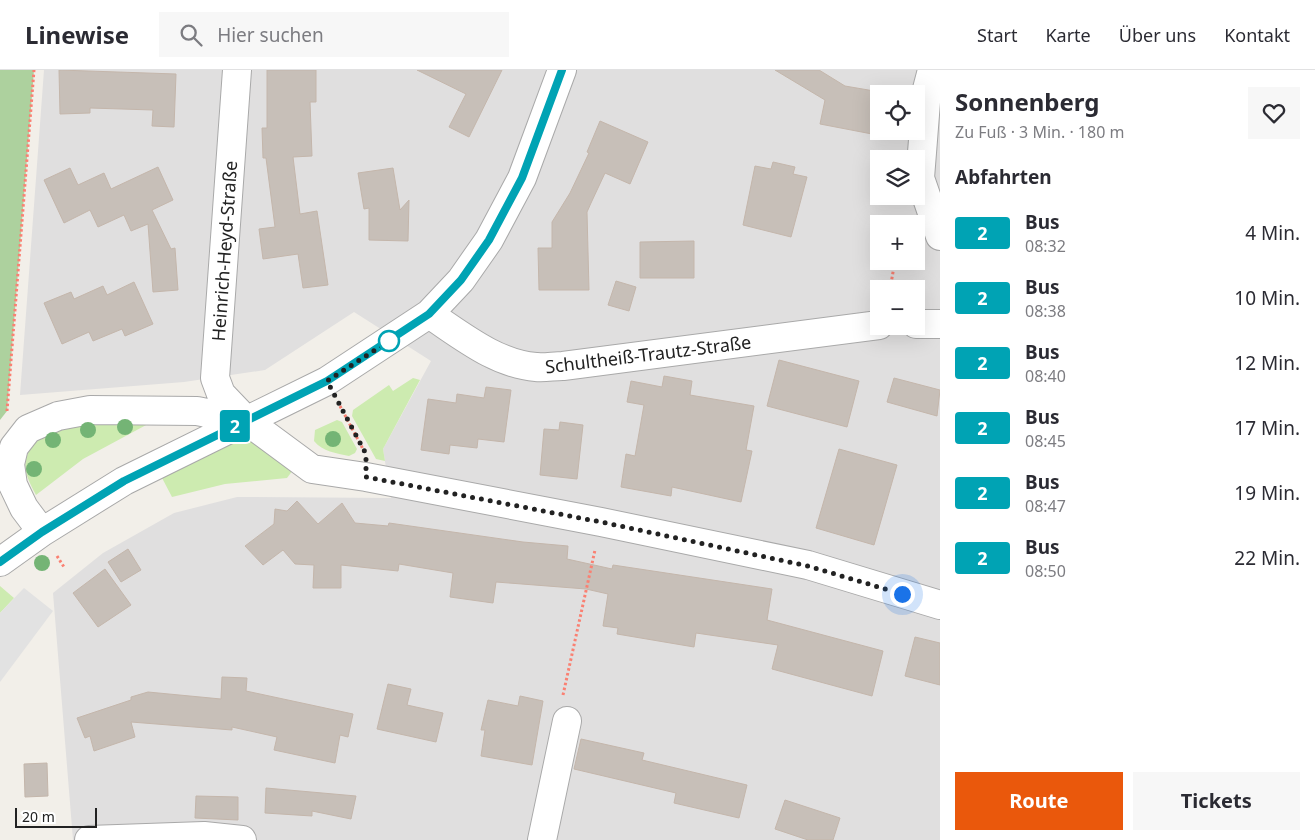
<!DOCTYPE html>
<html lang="de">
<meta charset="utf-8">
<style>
body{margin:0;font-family:"Noto Sans",sans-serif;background:#f7f7f7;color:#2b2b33;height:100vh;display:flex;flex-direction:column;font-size:19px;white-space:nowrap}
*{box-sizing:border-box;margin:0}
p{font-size:16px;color:#7c7c81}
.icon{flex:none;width:28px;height:28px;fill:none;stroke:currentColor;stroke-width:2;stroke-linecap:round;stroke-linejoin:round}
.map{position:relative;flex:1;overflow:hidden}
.sheet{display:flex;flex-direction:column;background:#fff;width:375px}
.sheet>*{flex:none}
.badge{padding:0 10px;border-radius:4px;font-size:18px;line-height:32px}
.tools{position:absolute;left:870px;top:15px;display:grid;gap:10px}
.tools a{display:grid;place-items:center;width:55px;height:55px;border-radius:0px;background:#fff;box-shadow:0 5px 20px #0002;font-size:25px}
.scale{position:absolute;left:15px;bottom:12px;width:82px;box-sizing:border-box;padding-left:5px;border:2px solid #222;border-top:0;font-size:14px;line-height:18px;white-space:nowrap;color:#222;-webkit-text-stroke:4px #fff;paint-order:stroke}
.you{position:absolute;width:25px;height:25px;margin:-12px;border:4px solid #fff;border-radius:50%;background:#1a73e8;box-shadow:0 0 0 8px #1a73e833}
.map>.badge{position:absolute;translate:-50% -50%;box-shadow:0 0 0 2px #fff}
h2{padding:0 15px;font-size:19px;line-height:45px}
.round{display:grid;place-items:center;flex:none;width:52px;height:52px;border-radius:0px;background:#f7f7f7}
.summary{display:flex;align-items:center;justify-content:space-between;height:85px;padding:0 15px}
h1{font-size:24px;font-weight:700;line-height:38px}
.cta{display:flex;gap:10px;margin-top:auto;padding:10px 15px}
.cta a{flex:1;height:58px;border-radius:0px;background:#ea580c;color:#fff;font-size:20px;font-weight:700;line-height:58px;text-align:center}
.cta a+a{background:#f7f7f7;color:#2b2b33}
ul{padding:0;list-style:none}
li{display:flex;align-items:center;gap:15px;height:65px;padding:0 15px}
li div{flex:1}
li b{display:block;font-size:19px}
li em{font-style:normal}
li .badge{min-width:55px;font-weight:700;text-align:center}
header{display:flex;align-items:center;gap:30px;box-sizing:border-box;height:70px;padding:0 25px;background:#fff;border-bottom:1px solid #e1e1e2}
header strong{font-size:24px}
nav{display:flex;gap:28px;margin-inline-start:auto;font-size:18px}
.search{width:350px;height:45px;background:#f7f7f7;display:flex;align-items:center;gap:12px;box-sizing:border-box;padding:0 18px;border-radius:0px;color:#7c7c81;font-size:19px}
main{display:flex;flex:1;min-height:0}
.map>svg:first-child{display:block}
</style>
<header>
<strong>Linewise</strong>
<div class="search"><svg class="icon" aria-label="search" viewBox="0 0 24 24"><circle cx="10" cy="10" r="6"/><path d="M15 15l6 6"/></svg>Hier suchen</div>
<nav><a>Start</a><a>Karte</a><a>Über uns</a><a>Kontakt</a></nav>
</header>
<main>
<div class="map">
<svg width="940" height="770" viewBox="0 0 940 770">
<rect width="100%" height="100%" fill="#f2efe9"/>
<path fill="#e0dfdf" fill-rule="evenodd" d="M44,0h896v770h-867l-20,-247 50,-40 71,-40 63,-16 154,1 -8,-49 48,-88 -77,-49 -89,58 -81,12 -164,13zM879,24h37v37h-37zM879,89h37v37h-37zM879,154h37v37h-37zM879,219h37v37h-37z"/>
<path fill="#cdebb0" d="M413,308l7,2 -37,69 2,12 -9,-2 -24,-43 1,-6 36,-25 4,6z
M81,349l67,5 -65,35 -47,36c-15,-28 -14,-32 1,-60z
M337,350l5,2 15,27 -2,4 -6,3c-13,-3 -26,-4 -35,-15l1,-11z
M243,366l8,1 42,33 -6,8 -62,6 -53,13 -11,-21z
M0,516l14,12 -14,15z"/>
<path fill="#add19e" d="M0,0h34l-27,341 -7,9z"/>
<path fill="#e2e2e2" d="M24,518l29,23 -53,71v-69z"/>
<path fill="#c7bfb8" stroke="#c4b6ab" d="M59,0l117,4 -2,53 -22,-1 1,-16 -63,-2v5l-30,1z
M267,0h49v32h-6l2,54 -19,1 7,57 17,-3 11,74 -25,3 -5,-34 -35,5 -4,-30 16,-2 -9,-69h-3l-1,-30h5z
M417,0h85l-33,67 -20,-10 17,-33z
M775,0h44l26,16 35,6 -8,42 -52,-10 5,-24z
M600,51l48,21 -18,42 -25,-11 -14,30 -4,9 2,78h-50l-1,-42h14v-26l18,-29 19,-40 -2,-1z
M773,92l22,5 -2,7 14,3 -16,60 -48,-12 12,-59 16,3z
M158,97l15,33 -21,10 19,39 4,-1 3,42 -25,2 -5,-68 -17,7 -7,-16 -26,12 -8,-17 -26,13 -20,-43 26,-12 8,17 26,-12 7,16z
M393,98l7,42 9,-10 -1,41 -39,-1v-32l-5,1 -6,-36z
M694,171v37h-54v-36z
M616,211l20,6 -7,24 -21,-6z
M134,212l19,42 -28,12 -3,-7 -29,12 -4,-9 -27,12 -18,-41 27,-11 3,7 29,-13 4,9z
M779,290l80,21 -12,46 -80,-21z
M664,306l28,5 -2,14 64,11 -8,44 6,1 -11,51 -69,-15 -1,9 -50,-9 5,-33 9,2 9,-51 -17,-3 4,-21 31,6z
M894,308l46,12 -3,26 -50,-14z
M486,317l25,3 -7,52 -26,-3 -1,9 -27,-3 -1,9 -28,-4 7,-51 28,4 1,-9 27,4z
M560,352l23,3 -6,54 -37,-4 4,-46 15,1z
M839,379l58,16 -23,80 -58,-17z
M297,431l21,23 24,-21 13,20 33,3 1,-3 134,19 45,4 -1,13 45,10 1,-4 159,24 -5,31 116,31 -11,45 -100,-27 6,-24 -82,-12 -2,14 -77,-13 1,-6 -15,-2 5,-32 -22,-5 -90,-7 -3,21 -43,-6 3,-24 -54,-9 -1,7 -57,-6v23h-28l1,-23 -19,-1 -12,-14 -20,15 -18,-19 29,-22 1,-15 12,2z
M128,479l13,21 -20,12 -13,-20z
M105,499l26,36 -33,22 -25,-34z
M915,567l25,6v42l-35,-9z
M222,607l25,1 -1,13 107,23 -5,23 -8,-2 -5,28 -61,-13 3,-13 -45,-10v3l-101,-8 4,15 -41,14 -4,-15 -5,2 -8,-20 54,-18v-3l17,-5 73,7z
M388,614l23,5 -4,16 36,8 -7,29 -59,-13z
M520,626l23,5 -11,64 -51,-9 4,-26h-4l7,-30 30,6z
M581,669l63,14 -2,7 105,25 -8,33 -65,-15 2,-10 -102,-24z
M47,693l1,33 -23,1 -1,-33z
M266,718l90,8 -5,23 -39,-8v5l-47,-3z
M196,726l42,1v23l-43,-2z
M785,730l55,18 -7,22h-25l-33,-11z"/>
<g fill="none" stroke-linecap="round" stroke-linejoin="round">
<g stroke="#a9a9a9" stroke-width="30">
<path id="minor" d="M237,0l-22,308 6,16 26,27 65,48 54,8 235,45 207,43 132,40
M932,0l-5,19 -7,89 20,58
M429,244c32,21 67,50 107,53 8,1 18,-1 27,-1l316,-41
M916,254h24
M42,462l-18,-24 -11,-23 -3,-21 4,-17 14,-18 30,-13 32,-6 107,1 50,10
M0,492l42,-30 82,-51 203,-100 102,-67 32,-34 28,-40 33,-62 40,-108
M89,770l115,-4 38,4
M542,770l25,-119"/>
</g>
<path stroke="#fa8072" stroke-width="3" stroke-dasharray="2.5 2.5" stroke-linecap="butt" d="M890,219l5,-28
M340,336l23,43
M7,341l27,-341
M57,486l7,11
M563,625l32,-145"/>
<use href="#minor" stroke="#fff" stroke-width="28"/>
</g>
<g fill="#74b475">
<circle cx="125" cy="357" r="8"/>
<circle cx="88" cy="360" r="8"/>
<circle cx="333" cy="369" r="8"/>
<circle cx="53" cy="370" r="8"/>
<circle cx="34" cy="399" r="8"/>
<circle cx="42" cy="493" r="8"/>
</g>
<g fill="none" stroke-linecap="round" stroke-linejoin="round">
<g stroke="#fff" stroke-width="11">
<path id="line" d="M0,492l42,-30 82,-51 203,-100 102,-67 32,-34 28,-40 33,-62 40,-108"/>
</g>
<use href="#line" stroke="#00a3b4" stroke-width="8"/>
<path stroke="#222" stroke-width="5" stroke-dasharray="0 9" d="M389,271l-62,40 39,73v23l235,45 207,44 94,28"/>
</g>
<circle fill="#fff" stroke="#00a3b4" stroke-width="2.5" cx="389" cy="271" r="10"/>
<g text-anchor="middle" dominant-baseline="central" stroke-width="4" stroke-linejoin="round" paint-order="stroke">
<g font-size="18" fill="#222" stroke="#fff">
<text transform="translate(224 181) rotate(-86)">Heinrich-Heyd-Straße</text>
<text transform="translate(648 284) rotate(-7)">Schultheiß-Trautz-Straße</text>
</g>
</g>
</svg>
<div class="tools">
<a><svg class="icon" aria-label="locate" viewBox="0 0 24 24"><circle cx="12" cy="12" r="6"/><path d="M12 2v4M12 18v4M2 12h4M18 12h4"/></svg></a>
<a><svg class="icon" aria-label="layers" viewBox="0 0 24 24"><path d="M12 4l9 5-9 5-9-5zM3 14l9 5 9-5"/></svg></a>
<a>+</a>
<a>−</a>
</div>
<div class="scale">20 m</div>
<div class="you" style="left:902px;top:524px"></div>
<b class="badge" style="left:235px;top:356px;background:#00a3b4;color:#fff">2</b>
</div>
<section class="sheet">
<div class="summary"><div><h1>Sonnenberg</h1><p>Zu Fuß · 3 Min. · 180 m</p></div><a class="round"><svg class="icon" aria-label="heart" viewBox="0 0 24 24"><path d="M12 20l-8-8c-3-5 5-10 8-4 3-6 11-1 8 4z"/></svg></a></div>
<h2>Abfahrten</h2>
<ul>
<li><span class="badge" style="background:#00a3b4;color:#fff">2</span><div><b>Bus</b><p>08:32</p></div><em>4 Min.</em></li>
<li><span class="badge" style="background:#00a3b4;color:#fff">2</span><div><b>Bus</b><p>08:38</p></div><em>10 Min.</em></li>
<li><span class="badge" style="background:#00a3b4;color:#fff">2</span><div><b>Bus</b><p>08:40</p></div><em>12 Min.</em></li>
<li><span class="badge" style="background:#00a3b4;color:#fff">2</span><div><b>Bus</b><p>08:45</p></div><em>17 Min.</em></li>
<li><span class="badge" style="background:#00a3b4;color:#fff">2</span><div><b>Bus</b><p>08:47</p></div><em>19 Min.</em></li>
<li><span class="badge" style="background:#00a3b4;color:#fff">2</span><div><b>Bus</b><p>08:50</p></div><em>22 Min.</em></li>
</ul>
<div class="cta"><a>Route</a><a>Tickets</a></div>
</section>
</main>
